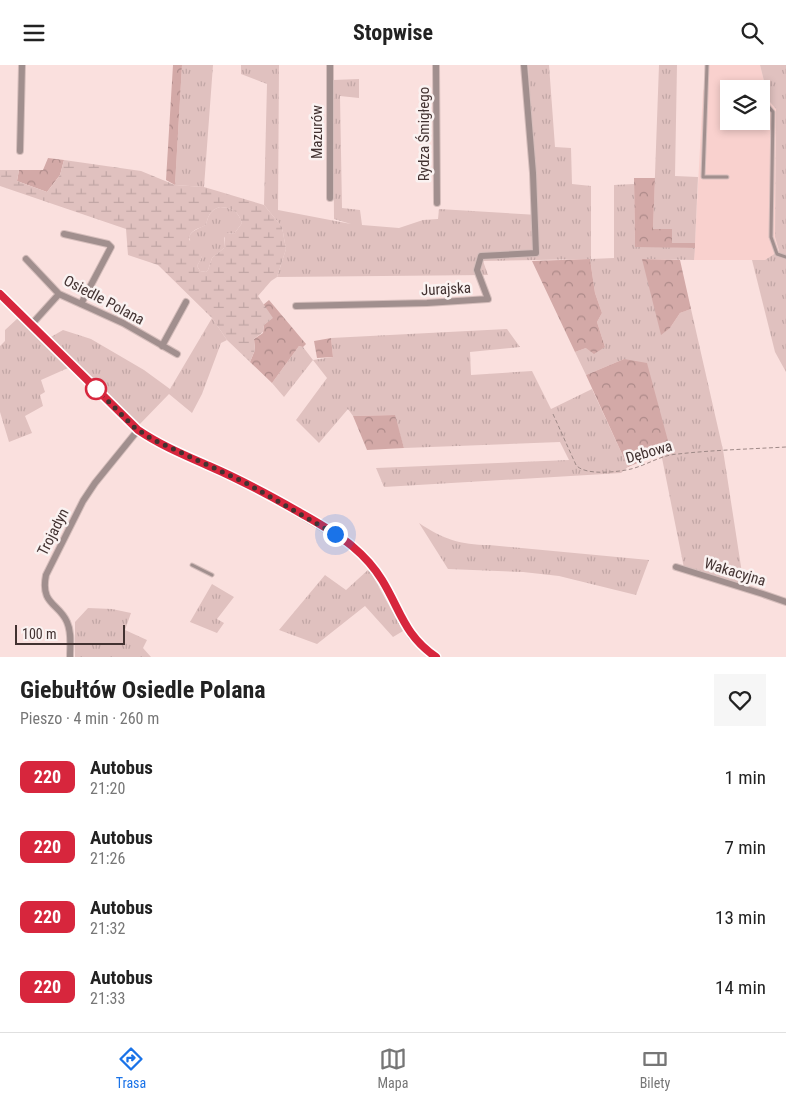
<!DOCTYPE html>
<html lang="pl">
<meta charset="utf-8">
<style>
body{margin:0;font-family:"Roboto Condensed",sans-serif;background:#f6f6f6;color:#222;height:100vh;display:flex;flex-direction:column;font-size:19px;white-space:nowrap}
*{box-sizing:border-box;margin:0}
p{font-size:16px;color:#767676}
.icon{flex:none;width:28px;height:28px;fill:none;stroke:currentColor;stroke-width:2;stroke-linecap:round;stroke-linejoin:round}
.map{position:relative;height:592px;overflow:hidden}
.side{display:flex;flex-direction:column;background:#fff;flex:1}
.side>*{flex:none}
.badge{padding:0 10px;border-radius:8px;font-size:18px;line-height:32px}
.tools{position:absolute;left:720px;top:15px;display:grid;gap:10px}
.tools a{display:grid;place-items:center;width:50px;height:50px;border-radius:0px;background:#fff;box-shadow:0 2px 8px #0003;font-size:25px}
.scale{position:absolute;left:15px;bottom:12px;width:110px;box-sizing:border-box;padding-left:5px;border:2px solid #423231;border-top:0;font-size:14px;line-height:18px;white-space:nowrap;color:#423231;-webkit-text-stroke:4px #faf2f1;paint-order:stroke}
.you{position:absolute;width:25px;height:25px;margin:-12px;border:4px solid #fff;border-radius:50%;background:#1a73e8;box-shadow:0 0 0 8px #1a73e833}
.map>.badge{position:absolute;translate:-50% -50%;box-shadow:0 0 0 2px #fff}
.round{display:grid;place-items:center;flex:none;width:52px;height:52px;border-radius:0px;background:#f6f6f6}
.head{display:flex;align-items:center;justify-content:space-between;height:85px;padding:0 20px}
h1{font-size:24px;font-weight:700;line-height:38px}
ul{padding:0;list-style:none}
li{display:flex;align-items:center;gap:15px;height:70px;padding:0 20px}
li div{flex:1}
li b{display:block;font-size:19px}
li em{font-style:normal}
li .badge{min-width:55px;font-weight:700;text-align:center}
header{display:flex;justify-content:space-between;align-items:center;height:65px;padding:0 20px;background:#fff;font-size:22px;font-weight:700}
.menu{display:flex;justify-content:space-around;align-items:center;height:70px;border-top:1px solid #e0e0e0;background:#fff;font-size:14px;color:#767676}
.menu a{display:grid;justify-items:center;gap:2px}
.menu .current{color:#1a73e8}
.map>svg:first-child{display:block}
</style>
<header><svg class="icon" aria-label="menu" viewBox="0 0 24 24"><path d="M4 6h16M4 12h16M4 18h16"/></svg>Stopwise<svg class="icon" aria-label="search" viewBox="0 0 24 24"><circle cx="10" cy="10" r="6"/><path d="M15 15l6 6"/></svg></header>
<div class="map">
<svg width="786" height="592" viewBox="0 0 786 592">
<defs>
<pattern id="grass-tufts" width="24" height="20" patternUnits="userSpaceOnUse" patternTransform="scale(1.25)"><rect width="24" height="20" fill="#e0c1bf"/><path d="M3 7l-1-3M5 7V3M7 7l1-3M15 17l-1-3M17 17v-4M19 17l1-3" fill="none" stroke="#c1a6a5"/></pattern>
<pattern id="forest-crowns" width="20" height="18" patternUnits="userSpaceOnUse" patternTransform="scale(1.25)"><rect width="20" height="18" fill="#d3a9a7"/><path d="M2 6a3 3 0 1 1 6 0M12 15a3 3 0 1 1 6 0" fill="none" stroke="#ad8a89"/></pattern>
<pattern id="wetland-marsh" width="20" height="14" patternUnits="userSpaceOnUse" patternTransform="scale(1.25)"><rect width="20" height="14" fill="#e0c1bf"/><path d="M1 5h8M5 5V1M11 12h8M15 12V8" fill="none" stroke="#c1a6a5"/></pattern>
</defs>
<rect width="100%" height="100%" fill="#fae0de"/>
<path fill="#f9d1ce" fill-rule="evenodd" d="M707,0h53l9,36 7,8 -1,128 4,15 -14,8h-71l9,-169 4,-8zM729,24h32v32h-32z"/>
<path fill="url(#grass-tufts)" d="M182,0h31l-9,122 -29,-2z
M241,0h38l-1,145 73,14 -17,-5 -1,-139 26,-1v19l-19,-2 2,112 18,2 2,15 37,3 24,-8 15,-1 1,-10 99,6 -10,-150h21l6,82 16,1 1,36 19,2v73l23,-1v-73l20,-1 1,62 60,2 -1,12 -51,-1 27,69 10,-15 11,-4 32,141 21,136 -60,-18 -23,-115 10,-1 -47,-93 -38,16 -11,-23 11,-4 19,-1 -8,-25 5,-9 -7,-20 -5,-34 -107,2 5,14 -211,2 9,-28 -4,-22 -18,-22 3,-121 -26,-10z
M659,0h18l-2,111 23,1 -3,66h-23l-19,-14z
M760,0h26v307l-11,-20 -23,-92h13l14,-9 -4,-14 1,-128 -7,-8z
M220,142c13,1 18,4 22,16l-8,11 -6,-1 -4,5v10l-12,10 -4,12 -2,2 -6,-1 -3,-5 5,-9c-14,-18 -21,-22 4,-32 2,-9 4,-15 14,-18z
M18,253l50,50 -27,12 4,12 -5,3 3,11 -18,10 7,17 -23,9 -9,-30v-66l5,-5v-11z
M212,253l15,22 -6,3 -19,51 -10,19 -23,-19 -30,31 -88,-88 12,-7 28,9 53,31 26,19z
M507,264l13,18 -50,5 1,23 61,-4 19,38 41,-20 36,78 -7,6 -237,14 -8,-19 193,-8 -9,-18 -156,6 -10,-33 -41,1 -5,-7 -29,34 -23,-23 31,-42 -14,-18 -29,37 -12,-14 27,-37 4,1 10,13 20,-3 -2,-19z
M419,458c24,16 41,22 70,22l160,15 -13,35 -77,-19 -36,-4 -75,-3z
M369,504l34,62 -10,6 -28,-31 -48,38 -38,-14 46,-55 21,15z
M212,519l22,13 -17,22 7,4 -7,10 -27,-11z
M88,543l24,1 19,4 -6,17 22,10 -4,8 8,9h-76v-35z"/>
<path fill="url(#forest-crowns)" d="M173,0h9l-7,120 -9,-5z
M48,93l16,2 -4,15 -13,17 -30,-11 2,-11h24z
M634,113h21l-2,51h19v14h23v5l-60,-1z
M590,194l5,34 7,20 -5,9 8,25 -11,7 -8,-6 -11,4 -43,-91z
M642,194l38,1 11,49 -11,4 -10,15 -9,7z
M269,235l37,44 -3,3 -4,-1 -27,37 -22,-21 5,-12 -1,-11 9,-6 1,-8 8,-7 -9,-13z
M331,273l2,19 -16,1 -3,-17z
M624,294l23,4 24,89 -10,1 -33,14 -42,-92z
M395,350l9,33 -37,2 -14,-34z"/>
<path fill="url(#wetland-marsh)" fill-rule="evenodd" d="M64,95l77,11 34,14 29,2 60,18 18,22 4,22 -9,28 -6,4 -13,15 15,22 -9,7 -1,7 -9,7 1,11 -5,12 -23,-22 -15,-22 -54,-53 -30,-10 -2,-26 -126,-43v-16h19l-2,11 30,11 13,-17zM220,142c13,1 18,4 22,16l-8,11 -6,-1 -3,1 -1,14 -12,10 -4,12 -2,2 -6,-1 -3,-5 5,-9 -9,-15 -4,-2c0,-10 9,-11 17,-15 2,-9 4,-15 14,-18z"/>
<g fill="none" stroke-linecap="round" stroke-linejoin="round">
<g stroke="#d5bdbb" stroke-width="5">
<path id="service" d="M707,0l-4,112h24
M744,18h5l2,6
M761,38l7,3 5,6 -2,125 6,17 9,3
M192,500l20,10"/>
</g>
<g stroke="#d5bdbb" stroke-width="8">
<path id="minor" d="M330,0v133
M436,0l1,138
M20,86l2,-86
M64,169l44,10 3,3 -30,57
M26,194l33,35 64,29 54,31
M296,241l131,-3 61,-4 -11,-29 4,-14 55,-3 -3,-80 -9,-108
M31,260l28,-31
M162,281l24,-44
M676,502l87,27 23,8
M70,592c0,-12 2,-24 -3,-35 -8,-19 -27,-17 -21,-47l37,-74 12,-18 43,-53"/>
</g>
<g stroke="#d5bdbb" stroke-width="9">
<path id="tertiary" d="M0,229l138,136 19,12 77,36 41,21 69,41 15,13 17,18 36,65 24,21"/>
</g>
<path stroke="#9e8987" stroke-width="1" stroke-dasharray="4 2.5" stroke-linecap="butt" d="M553,349l23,51c9,11 42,7 55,4 16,-4 30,-14 47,-15 36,-4 72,-5 108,-7"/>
<use href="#service" stroke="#a18f8e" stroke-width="3"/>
<use href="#minor" stroke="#a18f8e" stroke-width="6"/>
<use href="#tertiary" stroke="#a18f8e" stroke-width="8"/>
</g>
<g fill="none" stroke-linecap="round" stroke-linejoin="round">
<g stroke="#fff" stroke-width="11">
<path id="line" d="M0,229l138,136c22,15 46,25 71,36 30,13 60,29 88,45 19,11 38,21 55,35 12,10 22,21 30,34 19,31 22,55 54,77"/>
</g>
<use href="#line" stroke="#d7263d" stroke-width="8"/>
<path stroke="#423231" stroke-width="5" stroke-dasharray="0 9" d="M96,324l38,38 18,12 94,44 89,51"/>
</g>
<circle fill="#fff" stroke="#d7263d" stroke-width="2.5" cx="96" cy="324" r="10"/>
<g text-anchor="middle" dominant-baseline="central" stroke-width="5" stroke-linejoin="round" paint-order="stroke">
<g font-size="15" fill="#423231" stroke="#faf2f1">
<text transform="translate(317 67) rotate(-90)">Mazurów</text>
<text transform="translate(424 69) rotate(-90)">Rydza Śmigłego</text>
<text transform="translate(446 224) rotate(-3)">Jurajska</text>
<text transform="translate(104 235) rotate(28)">Osiedle Polana</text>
<text transform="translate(649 387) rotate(-16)">Dębowa</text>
<text transform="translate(53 467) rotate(-63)">Trojadyn</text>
<text transform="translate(735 507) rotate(17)">Wakacyjna</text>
</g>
</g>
</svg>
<div class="tools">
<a><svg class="icon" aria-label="layers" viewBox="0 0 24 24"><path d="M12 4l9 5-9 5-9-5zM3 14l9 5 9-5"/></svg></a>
</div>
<div class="scale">100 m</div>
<div class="you" style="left:335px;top:469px"></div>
</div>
<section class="side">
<div class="head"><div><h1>Giebułtów Osiedle Polana</h1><p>Pieszo · 4 min · 260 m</p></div><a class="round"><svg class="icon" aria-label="heart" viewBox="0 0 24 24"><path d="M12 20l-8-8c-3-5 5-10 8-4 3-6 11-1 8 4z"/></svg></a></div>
<ul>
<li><span class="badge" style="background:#d7263d;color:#fff">220</span><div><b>Autobus</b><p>21:20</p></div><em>1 min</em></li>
<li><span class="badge" style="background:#d7263d;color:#fff">220</span><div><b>Autobus</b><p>21:26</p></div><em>7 min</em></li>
<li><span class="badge" style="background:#d7263d;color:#fff">220</span><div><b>Autobus</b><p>21:32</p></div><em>13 min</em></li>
<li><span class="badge" style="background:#d7263d;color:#fff">220</span><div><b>Autobus</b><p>21:33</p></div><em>14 min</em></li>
</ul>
</section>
<nav class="menu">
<a class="current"><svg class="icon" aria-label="directions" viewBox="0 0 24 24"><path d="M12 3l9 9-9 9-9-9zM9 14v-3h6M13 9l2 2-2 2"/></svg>Trasa</a>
<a><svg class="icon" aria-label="map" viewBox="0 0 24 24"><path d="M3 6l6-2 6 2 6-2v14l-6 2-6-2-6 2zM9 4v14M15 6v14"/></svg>Mapa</a>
<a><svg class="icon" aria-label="tickets" viewBox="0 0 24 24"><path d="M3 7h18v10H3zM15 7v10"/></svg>Bilety</a>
</nav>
